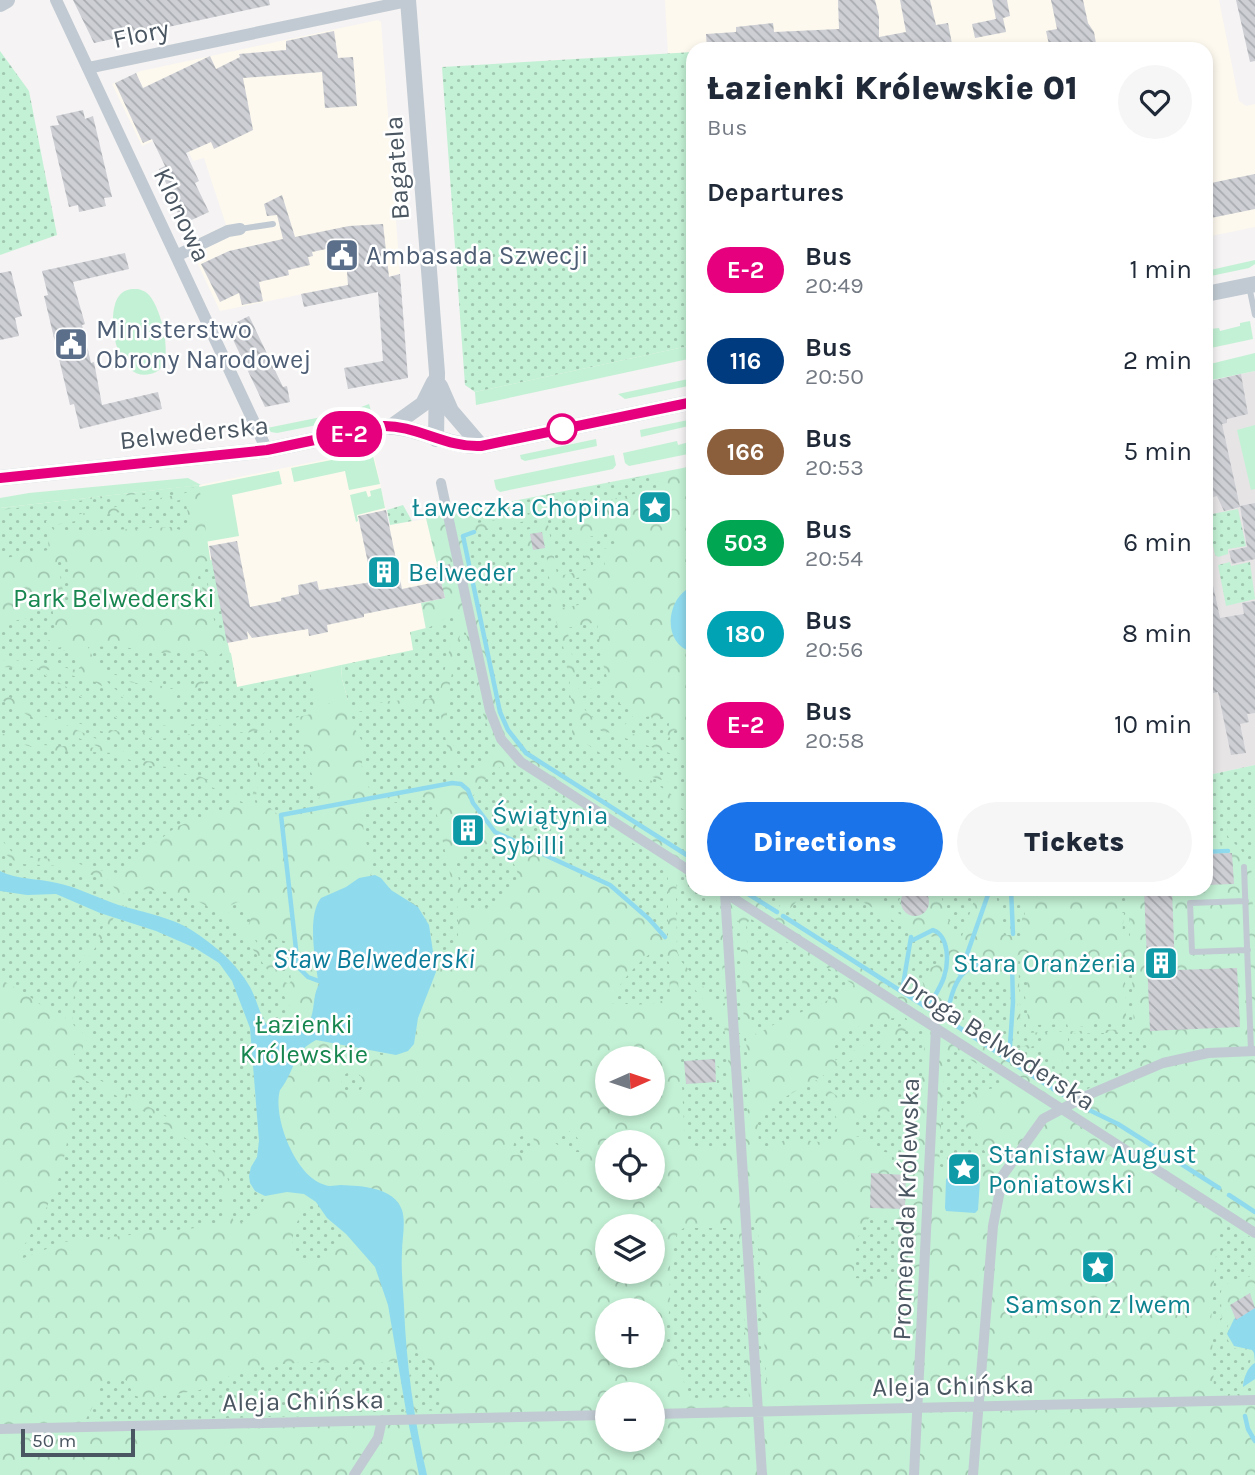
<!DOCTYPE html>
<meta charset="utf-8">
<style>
body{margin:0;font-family:Karla,sans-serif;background:#f6f6f7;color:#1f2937;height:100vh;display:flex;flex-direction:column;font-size:26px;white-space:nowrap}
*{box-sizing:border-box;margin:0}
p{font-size:23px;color:#747a83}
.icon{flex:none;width:38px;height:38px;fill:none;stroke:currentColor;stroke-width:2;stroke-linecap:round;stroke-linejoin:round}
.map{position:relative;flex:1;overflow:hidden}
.side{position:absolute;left:686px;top:42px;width:527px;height:854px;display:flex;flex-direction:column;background:#fff;border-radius:21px;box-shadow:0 4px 10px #0003}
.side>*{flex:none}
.badge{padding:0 14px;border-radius:23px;font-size:24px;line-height:46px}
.needle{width:46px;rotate:87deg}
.controls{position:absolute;left:595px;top:1046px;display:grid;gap:14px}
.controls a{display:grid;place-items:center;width:70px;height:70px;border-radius:50%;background:#fff;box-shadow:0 4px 10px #0003;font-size:35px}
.scale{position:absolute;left:21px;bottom:18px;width:114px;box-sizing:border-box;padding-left:7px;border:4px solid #4a5661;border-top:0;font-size:19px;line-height:24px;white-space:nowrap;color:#4a5661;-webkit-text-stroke:5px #fff;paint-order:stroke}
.map>.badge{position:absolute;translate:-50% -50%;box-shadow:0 0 0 4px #fff}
h2{padding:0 21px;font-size:26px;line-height:63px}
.round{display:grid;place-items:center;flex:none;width:74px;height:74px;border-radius:37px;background:#f6f6f7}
.summary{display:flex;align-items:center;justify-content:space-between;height:119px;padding:0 21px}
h1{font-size:33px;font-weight:800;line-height:52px}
.cta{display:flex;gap:14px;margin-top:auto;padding:14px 21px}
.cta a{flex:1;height:80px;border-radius:42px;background:#1a73e8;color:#fff;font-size:28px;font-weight:800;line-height:80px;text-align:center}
.cta a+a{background:#f6f6f7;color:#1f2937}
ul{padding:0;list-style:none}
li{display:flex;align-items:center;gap:21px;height:91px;padding:0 21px}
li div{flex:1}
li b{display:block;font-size:26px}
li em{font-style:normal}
li .badge{min-width:77px;font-weight:700;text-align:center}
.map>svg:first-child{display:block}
</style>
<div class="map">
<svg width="1255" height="1475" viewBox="0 0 1255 1475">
<defs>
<pattern id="park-crowns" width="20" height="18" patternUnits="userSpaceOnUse" patternTransform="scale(1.75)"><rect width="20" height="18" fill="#c3f1d5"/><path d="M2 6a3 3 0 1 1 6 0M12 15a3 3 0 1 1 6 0" fill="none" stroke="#a0c6b0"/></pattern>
<pattern id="garden-dots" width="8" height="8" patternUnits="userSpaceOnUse" patternTransform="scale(1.75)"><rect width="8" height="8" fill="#c3f1d5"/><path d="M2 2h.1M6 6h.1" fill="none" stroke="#a0c6b0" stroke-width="1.8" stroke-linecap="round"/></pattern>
<pattern id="building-back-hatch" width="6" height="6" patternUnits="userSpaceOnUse" patternTransform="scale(1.75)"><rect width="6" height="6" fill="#cdcfd5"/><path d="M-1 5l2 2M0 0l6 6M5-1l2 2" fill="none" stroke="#a8abb0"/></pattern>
</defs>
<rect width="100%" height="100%" fill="#f5f3f3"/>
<path fill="#fdf9ef" d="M665,0h554l20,101 7,5 9,-2v123l-49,10v-188h-513v3l-25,2z
M378,20l3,2 19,252 -180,37 -32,-68 38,-18 -22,-67 -11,3 -14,-29 -13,3 -24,11 -30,-62 29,-13z
M373,450l16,75 37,-6 8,28 11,51 -24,5 6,32 1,43 -158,36 -270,-206 199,-23z"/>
<path fill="#e6e4e5" d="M1210,363l3,17 42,-9v394l-42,9 -7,-29v-381z"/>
<path fill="#c3f1d5" d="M1255,260v4l-6,4 -43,9v-6z
M138,289c3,1 7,2 10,5 13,12 28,69 8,78 -39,18 -52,-57 -37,-76 5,-7 12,-7 19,-7z
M1250,321l3,18 -47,10v-16l4,-1v-3l9,-1 1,3 20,-5v-3z
M693,345v13l-217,47 -1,-13z
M1255,353v18l-48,10 -1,17v-33z
M693,378v7l-68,14 -7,-5z
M369,404l3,10 -95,19 -6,-1 -4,-4 84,-17z
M693,419v6l-52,12 -1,-7z
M1255,425v64l-4,1 -14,-60z
M596,439l1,7 -72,15 -4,-2 -1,-4z
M677,441l1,4 15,-4v12l-64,13 -4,-3 -2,-10z
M372,452l8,32 -31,6 -4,-19 -51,11 -3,-14z
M614,455l2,10 -3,4 -113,23 -4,-3 -2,-9z
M279,471l3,13 -50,11 7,41 -40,7v-56z
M188,478l13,7 -201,23v-10l29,-5z
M381,488l4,20 -28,7 1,6 -2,1 -6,-27 16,-4 2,6 3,-1 -1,-5z
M341,665l1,14 8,29 -35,5 -5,-41z"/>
<path fill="url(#park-crowns)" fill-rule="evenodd" d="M693,466v423h513v-144l7,29 42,72v629h-1255v-967l199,-23 11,73 27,129 33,27 148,-26 9,-53 -6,-32 24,-5 -19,-80zM607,1059h46v45h-46zM607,1143h46v45h-46zM607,1227h46v45h-46zM607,1311h46v45h-46zM607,1395h46v45h-46z"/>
<path fill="url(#garden-dots)" d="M0,51l29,40 28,144 -57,20z
M693,52v293l-218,47 -10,-7 -23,-318z
M666,472l1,4 -7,2 -5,14 -12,2 -1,-2 -45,11 -1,-2 -35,4 -14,5 -1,-2 -10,2v2l-27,6 -1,-2 -6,1v2l-24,4 -15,-4 -3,-6z
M199,487l-9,5 -144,29 3,29 -49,9v-49z
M185,499l7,35h-8l-1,-3 -12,-4 -116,6 -4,-7z
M403,505l9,16 -22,4 -3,-15z
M1238,509l8,37 -18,3v5l-10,3 -3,-2 -8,-40z
M573,512l6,20 -5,1 1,8h6l6,29 -28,6 -2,-2 -10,-55z
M537,519l4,7 -19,5 4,16 6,-1 2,8 12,-2 4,33h2l4,24 -2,1 4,19h2l11,61 -2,1 7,26 -4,9v8l121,82v42l-164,-104c-15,-13 -19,-26 -28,-43l-37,-175 11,-5z
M615,532l3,14 -16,3 3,17 -13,3 -6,-29 2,-3z
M57,560l11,5 4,35 -7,1z
M212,560l13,66 -1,3 -8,1 -13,-68z
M1230,562l1,4 19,-4 5,37 -29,7 -8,-41z
M200,575l6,36 -7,1 -10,-23 7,-13z
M588,576l1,18h3l1,8 -30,6 -4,-24 1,-3z
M52,607l4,26 -6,4v3l-4,1 1,9 3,3 7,-1v-4l5,-1 2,4 14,-2 3,19 -5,2 -42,-9 -34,-1v-36l32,-7 -1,-5z
M452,614l8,1 2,5 -7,6 -15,64 -10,9 -40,2 -40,7 -8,-29 -1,-14 72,-15 -3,-18 20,-5z
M597,622l3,26h2l2,11 -2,1 7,25 -28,5 -3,-2 -11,-60z
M461,630l5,3 18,85 13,29 -4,6 -2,-1 -4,4c-3,11 -12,17 -24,22l-4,-5 -12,-57v-19z
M116,646l47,7 40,-2 8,6c3,15 -8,23 -20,29l-1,-3 -3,1 -2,4 -16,1 -29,-11 -32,-4 -13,-12 -7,-15z
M225,651l6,2 6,34 73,-15 4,17 1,24 -61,15 -14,-1 -33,-8 -38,4 -13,-3 -45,-34 -7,-8 32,5 15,5 6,5 4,13h12l5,-12c10,-4 23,-6 30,-15 7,-9 6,-23 17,-28z
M0,667l37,1 10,9 106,63 73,-10 20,3 19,-4 2,2 -9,31 -6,37h-4l-76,-36 -27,-2 -79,-36 84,15 -12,-7 -2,2 -90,-18 -46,-25z
M40,668l51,12 31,17 38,28 15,2 33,-5 27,8 -83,8 -104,-62z
M617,689l3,15 11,-1 2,13 -13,14c-17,-7 -36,-12 -40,-32l2,-2z
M0,699l29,17 72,32 -59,-3 -42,-12z
M427,705l8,3 6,8 13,65 -83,17c-2,-21 -17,-28 -4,-48l-12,-21 -4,-16 34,-6z
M651,716l1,3 16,-3 1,9 -9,18 -33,-11 -1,-4 9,-9z
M299,721l8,40 13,36 -16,13 -27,4 -9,-8 -10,-1 -3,-3 6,-39 10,-35z
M588,722l18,12 1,-2 86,29v25l-64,-20 -48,-33v-10z
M693,724v30l-26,-9 -1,-2 6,-12z
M0,738l43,12 70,3 32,13 26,1 73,36 1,2 -33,8 -36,14 -59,46 -23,-4 -26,-9 -46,-3 -11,-6 -11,-13z
M1206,745l7,29 42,-9v146l-2,-1 -2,-47h-7l-2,-12 -8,-8 -11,-24 -17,-11z
M509,762l157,103 2,14v57l-57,-51 -115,-53 -21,-28 -2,-8 9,-14 17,-15 3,3 3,-4 -1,-2z
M640,773l53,17v19z
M423,797l9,3 3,6 23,104v30l-5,6 -12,6c-3,14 0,27 -12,37l8,-20 -8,-44 -6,-12 -10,-10 -22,-13 -8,-10 -12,-5c2,-16 0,-19 -5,-33 -4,-11 -3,-24 -1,-34z
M1206,813l14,8 11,21 -25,1z
M492,843l12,3c4,9 10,16 13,25 3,13 -14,30 -24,35 -9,4 -19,3 -28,3l-9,-43 1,-8 9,-9z
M0,850l13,10 8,4 42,2 45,14 8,10 -3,13 -49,-18 -19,-5 -29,-2 -16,-7z
M680,875l13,6v8c13,0 20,2 25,15l7,101 -4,2 -40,-46 -4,-10 -1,-56 1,-16z
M137,889c62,2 93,25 127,76 16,23 26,39 36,64 -10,5 -19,10 -30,3l-28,-59 -27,-27 -24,-16 -19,-9 -54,-17 6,-11z
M742,889h50l-16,22z
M808,889h34l60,37 7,6 2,11 9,-7 21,1 4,10v14l-15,7 -8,12 2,7 9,11 -5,9 -144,-92z
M857,889h26l5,4 7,-4h11l-7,11 4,16z
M939,889h39l-17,50 -7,-1z
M995,889h15l1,46h-7z
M1016,889h7l-1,5 3,22 -3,1v12l3,1v7l-3,1v3h-5z
M1121,889h7l2,47h-8l2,-23h-3z
M0,891l27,4 29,-1 53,21 -10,20 -25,36 -9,48h-5l-34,-25 -26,-15z
M238,902l6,2 8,11 -5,14 -23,-21z
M114,917c34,12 75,22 104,45 16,13 28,46 32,67 3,14 1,29 2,43 2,23 8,47 7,70 0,19 -24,46 6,54 -4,14 -12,20 -24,27l-8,-3c-3,-20 -2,-42 -12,-59 -15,-28 -111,-76 -142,-91l-6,-6 1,-10 9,-2v-11l3,-1 1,4h8v-9l-9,1v3l-3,1 -1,-11 -6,-1 -3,-4c-1,-20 1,-42 11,-60 10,-16 23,-29 30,-47z
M736,919l4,5 4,101 -6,-5 -6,-96 2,-5z
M751,919l103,66c-30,22 -67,29 -98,50l-4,-9 -6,-102z
M278,939l9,3 4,39 -2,3 -4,-2 -30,-42z
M661,947l8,16 1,33c-14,13 -45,7 -63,7 16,-22 30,-43 54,-56z
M1131,953l3,76 -113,4 -3,-78 5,-1v4h3v8l-2,1v12l3,1 1,16h-3l3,23h-2v9h9v-3l32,-1 1,3c7,0 13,0 20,-1v-3l31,-1v2h9v-9h-2l-2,-39h3l-1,-13h-3v-9z
M682,973l42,53 5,42 -9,1 -3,-3 -1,-8 -3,1 1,24h3v-8l3,-3h9l4,74 -4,3 -42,1 -2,-4 -3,-63h3l1,5h2l-1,-31h-3v6h-3l-3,-87z
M993,978c30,11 17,55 15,81l-61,-41 12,-38z
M1017,1001l2,36 24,-1v4l-22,7 -10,13 2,-43z
M904,1017l3,2 -1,4 -72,38 1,-21c18,-15 46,-21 69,-23z
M918,1027l6,2 1,4 -4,63 -3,5h-74l-29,-21 90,-49z
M1138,1032l1,7 11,8c-8,24 -52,37 -75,47l-10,-1 -11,-6 10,-32v-10h4v-11z
M739,1033h5l2,4 4,70 -4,5h-3z
M331,1042l55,12 5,1c-15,8 -49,0 -60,-13z
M1033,1046l24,12 -6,28 -37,-24 6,-9z
M945,1049l5,3 7,-1 50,32 -12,5 -21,3c-9,12 -13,33 -2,47 10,13 17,12 21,31l-51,-1 -3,-3z
M341 1083a11 11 0 1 1 22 0a11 11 0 1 1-22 0Z
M75,1077c26,6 119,62 137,83 10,11 17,48 11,62l-9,4 -150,16 -43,17h-5l30,-50 15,-36 10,-51 1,-43z
M810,1083l20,16c0,18 14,17 5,37 -19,17 -41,-10 -60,11l-14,-1 -2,-2 -2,-31z
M863,1111l49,1 6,3 2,5 -3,45h-24l-2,-12 -18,-3 -7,-12 -12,-2 1,-15z
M567,1130c10,5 14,11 15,22h-14l-13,-9 4,-12z
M525,1134l8,2 2,11 -4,7 -20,1 4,-15z
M313,1200l14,18 19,16c-16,24 -24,27 -53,25 -4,-24 4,-43 20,-59z
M869,1218l43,1 2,3 -3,57 -2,2 -54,-3c-3,-10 2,-42 7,-51 2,-3 5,-6 7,-9z
M750,1223h7l1,9 9,160 -5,7z
M1228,1223l27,17v34c-35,17 -36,-3 -33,45l-7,6 -4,-4 7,-92 3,-5z
M684,1228h43l12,6 10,163 -58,1 -3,2 -8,-35h-2l-2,-7 -16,-14c3,-10 8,-21 9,-32 3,-21 -5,-73 15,-84z
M1233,1317c-9,13 -9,19 0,31 4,2 14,1 17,4 5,5 -7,26 -8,34l6,1 7,-5v12h-37l-4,-3 -2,-57 11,-7z
M407,1349c24,9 29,14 34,40 1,8 2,15 0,22l-25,-1z
M398,1360l8,51 -11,3 -71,1c-1,-19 18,-25 17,-52l27,2z
M309,1362l25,1c2,23 -16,32 -22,53l-227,5 12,-22 4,-14 10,-7 10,-1 7,5 5,13 12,4 55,-9 32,-15 39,-10z"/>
<path fill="#90daee" d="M693,586v66h-1c-31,-9 -26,-55 1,-66z
M0,871c18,9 37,7 57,12 19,4 37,13 56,20 26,9 57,13 80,28 24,16 43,32 57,56 9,16 12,43 30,49 46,-4 26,-37 41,-54l-3,-2c-3,-21 -11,-65 3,-82l25,-11 13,-9 16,-3 6,3 10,12 27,17 11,18 7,47 -18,46 -4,26 -6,7 -12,4 -80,-15c-22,12 -19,22 -30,41 -1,2 -5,8 -6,9 -8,27 16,88 45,95 5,2 11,0 16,0 20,1 53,2 61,25 4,13 0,29 0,42 -1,18 1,36 2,54 2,56 10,114 23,169h-8l-13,-64 -18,-106 -13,-38 -29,-33 -19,-16 -11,-16 -12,-8 -17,-2 -22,4 -10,-5 -5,-8 -1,-7 2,-9 6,-10 2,-16 -9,-113 -18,-47 -13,-18 -24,-15 -39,-17 -56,-18 -44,-19 -29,1 -27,-4z
M949,1177l29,2 2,2 -2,29 -3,3 -29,-2 -1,-3 1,-29z
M1255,1307v72l-12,8c0,-8 5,-21 12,-24l-1,-10 -2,-3 -18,-4 -7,-12 7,-15z"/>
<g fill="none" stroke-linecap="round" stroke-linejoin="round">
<path stroke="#90daee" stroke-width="4.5" d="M474,532l-11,4 37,176 8,18 18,23 167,106
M1206,852l22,-1
M740,889l37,23
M1011,889l2,45
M783,916l146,93
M911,941l22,-11c16,6 16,32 11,47 -3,10 -11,21 -16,31
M960,974l30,-85
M324,983l-16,-6 -10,-10 -17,-152 171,-32 9,1 7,6 5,13 22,29 115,53 39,34 16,18
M902,991l9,-54
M946,1019l63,41
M946,1020c8,-41 14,-58 58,-60
M1009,1060l4,-58 -1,-38
M1013,1063l37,24
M1053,1089l11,6
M1085,1108l33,16 101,64
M1229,1195l26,17
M1245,1416l3,13 7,12"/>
</g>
<path fill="url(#building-back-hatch)" d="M73,0h196l1,5 -176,38z
M838,0h37l4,16v21l27,-5 -6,-32h30l6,25 12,-2 5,26h-114v-6l-93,6h-39l-1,-15 30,-2v-5l37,-4 1,9 65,-3z
M992,0h15l3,16 -7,2 3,14 -31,6 -3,-14 24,-5z
M1051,0h32l5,23 6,9 3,17h-47l-4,-18 11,-2z
M1236,0h19v61l-5,1z
M334,31l4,27 15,-1 4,49 -32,2 -3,-36 -79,6 10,52 -39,19 -3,-7 -25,11 13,28 -4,2 14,29 -26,12 -18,-38 2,-1 -8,-16 6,-3 -13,-27 -9,4 -28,-60 21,-10 7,15 67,-32 6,13 24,-12 -1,-3 47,-4v-9z
M83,110l2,9 8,-3 19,81 -8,1 2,8 -27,6 -1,-7 -9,2 -19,-81 9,-1 -3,-9z
M1255,174v35l-49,10v-35z
M282,195l13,42 54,-11 34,-2 6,53 11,-3 8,104 -60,11 -4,-21 39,-7 -5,-69 -74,15 -3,-13 47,-9 -3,-40 -33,7 1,4 -5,1 2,8 -22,5 1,5 -30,7 4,19 -21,4 -3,-12 -19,9 -19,-38 28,-13 54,-12 -6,-24 -10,1 -3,-12z
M125,253l4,16 -56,13 12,42 -3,1 9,38 3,-1 8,43 56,-13 4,17 -82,20 -6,-25 -4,1 -26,-109 4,-1 -6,-24z
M11,271l11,45 -7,2 4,18 -19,4v-67z
M249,316l34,71 4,-1 3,16 -25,5 -38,-80z
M1241,374l7,40 -21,5v4l-5,1 18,83 -16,4 -7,-15 -11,3v-117z
M1255,503v56l-23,5 -3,-13 18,-4 -7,-41z
M386,510l16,79 39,-8 4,17 -81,16v3l-37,8 1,7 -19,4 -1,-7 -56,9 -5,-7 1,8 -21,4 -18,-97 28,-5 13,66 31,-6v-3l18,-4 -1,-9 6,-1 13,-3 2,9 53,-8 -14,-66z
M542,532l3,16 -12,2 -3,-16z
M450,564l3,14 -20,5 -3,-14z
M1206,576h5l9,42 24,-4 -2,-11 13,-2v112l-8,1 2,8 -9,2 6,29 -15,2 -13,-63 -9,2 -3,-20z
M477,820l4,14 -22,6 -4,-14z
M1232,853l2,31 -28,1v-31z
M901 902a14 14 0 1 1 28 0a14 14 0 1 1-28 0Z
M1172,889l3,81 62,-2 3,59 -90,4 -6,-141z
M715,1059l1,23 -30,2 -2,-23z
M871,1173l35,2 -1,34 -35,-1z
M1250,1293l5,15 -19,12 -6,-15z"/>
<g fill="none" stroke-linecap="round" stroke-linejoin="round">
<path stroke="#c1cad2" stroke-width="6" d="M240,229l33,-5
M1249,286l6,29
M1244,867l7,184
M1246,901l-56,2 2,49 56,-2"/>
<path stroke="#c1cad2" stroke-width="10" d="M441,483l49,228 11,28 20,23 172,111
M719,889l536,344
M725,893l37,582
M653,1414l602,-14
M0,1429l607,-14
M354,1475l24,-37 4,-18
M914,1475l22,-447
M973,1475l20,-249 10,-51 40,-56 45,-24 75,-32 45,-10 47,-2"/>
<path stroke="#c1cad2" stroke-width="12" d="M56,0l211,450
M88,68l320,-67
M176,256l52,-25 12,-2"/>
<path stroke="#c1cad2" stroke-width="16" d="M408,0l29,373 -1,66
M0,4l7,-4
M1206,294l49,-10
M440,386l11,25 30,35
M391,427l32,-23 11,-22
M0,478l267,-28 114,-24c34,-1 65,21 100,20l212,-44"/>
</g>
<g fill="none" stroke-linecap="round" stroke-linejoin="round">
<g stroke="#fff" stroke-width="16">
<path id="line" d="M0,478l267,-28 114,-24c34,-2 65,22 100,20l212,-44"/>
</g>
<use href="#line" stroke="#e6007e" stroke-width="10"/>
</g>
<defs>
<g id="civic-square" transform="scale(1.75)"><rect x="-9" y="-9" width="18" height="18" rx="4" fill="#5c6f8a" stroke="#fff"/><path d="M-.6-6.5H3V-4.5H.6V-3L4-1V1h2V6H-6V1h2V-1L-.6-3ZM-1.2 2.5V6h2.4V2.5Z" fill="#fff"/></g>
<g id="sight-square" transform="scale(1.75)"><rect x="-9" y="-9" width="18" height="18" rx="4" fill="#0f9aa8" stroke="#fff"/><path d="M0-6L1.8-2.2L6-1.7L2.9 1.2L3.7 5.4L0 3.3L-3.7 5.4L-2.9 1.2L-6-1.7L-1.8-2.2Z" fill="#fff"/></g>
<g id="building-square" transform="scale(1.75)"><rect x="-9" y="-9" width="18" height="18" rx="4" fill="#0f9aa8" stroke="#fff"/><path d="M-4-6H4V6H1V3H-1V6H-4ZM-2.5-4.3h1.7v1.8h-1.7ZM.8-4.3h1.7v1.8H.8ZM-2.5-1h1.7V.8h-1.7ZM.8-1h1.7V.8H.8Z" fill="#fff"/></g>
</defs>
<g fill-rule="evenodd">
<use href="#civic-square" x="342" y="255"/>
<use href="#civic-square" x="71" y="344"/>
<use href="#sight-square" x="655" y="507"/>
<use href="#building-square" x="384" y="572"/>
<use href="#building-square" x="468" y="830"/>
<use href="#building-square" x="1161" y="963"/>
<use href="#sight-square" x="964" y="1169"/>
<use href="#sight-square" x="1098" y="1267"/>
</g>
<circle fill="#fff" stroke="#e6007e" stroke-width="3.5" cx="562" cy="429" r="14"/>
<g text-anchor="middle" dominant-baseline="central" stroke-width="5" stroke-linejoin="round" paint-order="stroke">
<g font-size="26" fill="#4a5661" stroke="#fff">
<text transform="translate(141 34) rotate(-12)">Flory</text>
<text transform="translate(397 168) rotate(-94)">Bagatela</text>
<text transform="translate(182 215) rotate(65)">Klonowa</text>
<text transform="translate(194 433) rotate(-6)">Belwederska</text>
<text transform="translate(998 1043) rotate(33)">Droga Belwederska</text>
<text transform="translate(906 1209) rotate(-88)">Promenada Królewska</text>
<text transform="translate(953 1386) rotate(-1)">Aleja Chińska</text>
<text transform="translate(303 1401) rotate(-1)">Aleja Chińska</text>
</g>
<g font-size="26" fill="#4e5e75" stroke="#fff" text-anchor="start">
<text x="366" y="255">Ambasada Szwecji</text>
<text x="96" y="329">Ministerstwo<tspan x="96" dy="30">Obrony Narodowej</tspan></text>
</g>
<g font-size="26" fill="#0d838f" stroke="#fff" text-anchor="start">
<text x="630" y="507" text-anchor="end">Ławeczka Chopina</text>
<text x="408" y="572">Belweder</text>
<text x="492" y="815">Świątynia<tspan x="492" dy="30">Sybilli</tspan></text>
<text x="1136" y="963" text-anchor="end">Stara Oranżeria</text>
<text x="988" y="1154">Stanisław August<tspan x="988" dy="30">Poniatowski</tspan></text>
<text x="1098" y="1304" text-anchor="middle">Samson z lwem</text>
</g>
<g font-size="26" fill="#17864f" stroke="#fff">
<text x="114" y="598">Park Belwederski</text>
<text x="304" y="1024">Łazienki<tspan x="304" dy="30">Królewskie</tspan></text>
</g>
<g font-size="28" font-style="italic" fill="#0c7c9b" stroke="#fff">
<text x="374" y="958">Staw Belwederski</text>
</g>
</g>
</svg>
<div class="controls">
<a><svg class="needle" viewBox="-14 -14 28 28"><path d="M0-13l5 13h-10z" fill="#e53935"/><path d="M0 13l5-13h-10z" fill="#747a83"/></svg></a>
<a><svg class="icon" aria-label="locate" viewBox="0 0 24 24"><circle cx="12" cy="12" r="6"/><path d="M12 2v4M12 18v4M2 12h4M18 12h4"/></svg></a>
<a><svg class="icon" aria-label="layers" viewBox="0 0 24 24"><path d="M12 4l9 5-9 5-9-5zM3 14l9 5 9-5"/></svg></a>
<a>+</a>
<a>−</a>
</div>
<div class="scale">50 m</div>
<b class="badge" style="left:349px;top:434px;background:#e6007e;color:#fff">E-2</b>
<section class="side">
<div class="summary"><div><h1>Łazienki Królewskie 01</h1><p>Bus</p></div><a class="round"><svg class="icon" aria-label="heart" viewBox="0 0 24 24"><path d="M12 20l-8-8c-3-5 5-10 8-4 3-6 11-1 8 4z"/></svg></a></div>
<h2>Departures</h2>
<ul>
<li><span class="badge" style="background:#e6007e;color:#fff">E-2</span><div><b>Bus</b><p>20:49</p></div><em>1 min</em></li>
<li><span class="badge" style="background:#003b80;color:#fff">116</span><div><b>Bus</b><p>20:50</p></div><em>2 min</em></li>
<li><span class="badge" style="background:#8b5e3c;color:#fff">166</span><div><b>Bus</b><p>20:53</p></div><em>5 min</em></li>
<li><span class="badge" style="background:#00a651;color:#fff">503</span><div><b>Bus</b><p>20:54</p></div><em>6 min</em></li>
<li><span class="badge" style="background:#00a3b4;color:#fff">180</span><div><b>Bus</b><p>20:56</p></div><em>8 min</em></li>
<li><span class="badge" style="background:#e6007e;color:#fff">E-2</span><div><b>Bus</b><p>20:58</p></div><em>10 min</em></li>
</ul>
<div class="cta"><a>Directions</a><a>Tickets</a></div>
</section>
</div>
